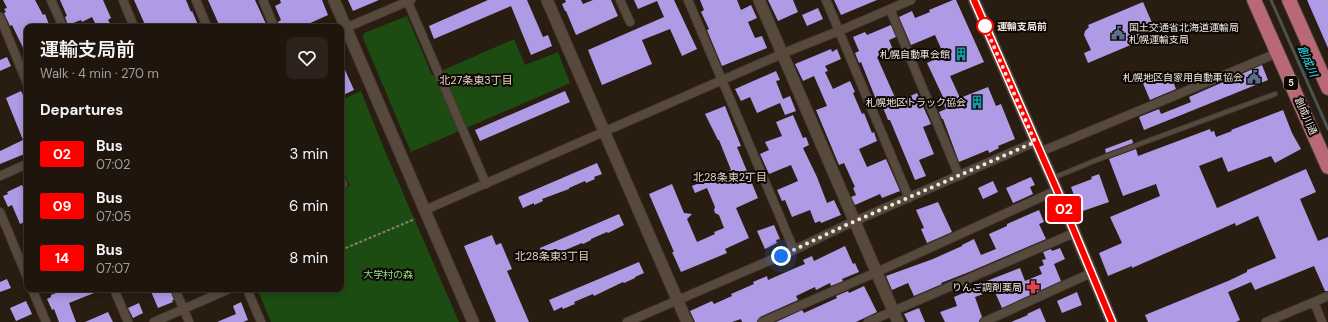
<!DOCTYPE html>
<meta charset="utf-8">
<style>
body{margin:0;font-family:"DM Sans","Noto Sans JP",sans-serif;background:#2c221b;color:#f1f3f6;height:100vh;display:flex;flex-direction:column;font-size:15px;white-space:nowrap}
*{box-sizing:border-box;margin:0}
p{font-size:13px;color:#a19f9d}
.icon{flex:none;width:22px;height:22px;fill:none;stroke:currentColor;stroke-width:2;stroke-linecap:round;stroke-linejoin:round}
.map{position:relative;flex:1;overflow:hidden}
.side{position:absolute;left:24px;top:24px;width:320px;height:268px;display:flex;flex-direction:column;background:#1f150d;border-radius:8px;box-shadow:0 2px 10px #0003,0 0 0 1px #3c342e}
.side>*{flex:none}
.badge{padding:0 8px;border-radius:3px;font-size:14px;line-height:26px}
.you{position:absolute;width:20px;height:20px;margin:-10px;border:3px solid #fff;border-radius:50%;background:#1a73e8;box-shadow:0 0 0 6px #1a73e833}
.map>.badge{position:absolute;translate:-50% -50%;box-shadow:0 0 0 2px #fff}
h2{padding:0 16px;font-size:15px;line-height:36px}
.round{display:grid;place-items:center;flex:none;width:42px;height:42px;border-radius:8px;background:#2c221b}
.summary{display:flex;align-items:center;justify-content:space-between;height:68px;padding:0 16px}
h1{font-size:19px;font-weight:600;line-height:30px}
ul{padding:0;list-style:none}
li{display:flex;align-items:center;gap:12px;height:52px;padding:0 16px}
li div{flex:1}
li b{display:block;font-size:15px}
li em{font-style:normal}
li .badge{min-width:44px;font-weight:700;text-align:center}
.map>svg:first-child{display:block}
</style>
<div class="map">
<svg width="1328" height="322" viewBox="0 0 1328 322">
<rect width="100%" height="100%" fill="#291c11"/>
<path fill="#1c4c12" d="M407,16l25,59 82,-36 11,26 33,-13 12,31 -159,69 -48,-114 1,-5z
M361,91l26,65 72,166h-188l-14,-33h84v-99l9,-4 -9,-20v-66z"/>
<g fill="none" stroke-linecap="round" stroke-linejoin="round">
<path stroke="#4b5251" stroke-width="3" d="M1271,0l57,129"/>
</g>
<path fill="#af9ae5" d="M3,0h32l8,15 2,-1 5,13h-23v29l-15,-31 -2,1 -6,-13 2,-1 -2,-3 3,-1z
M60,0h43l8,18 -3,2 4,7h-15l-5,-10 -10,5 -1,-2 -13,5 -3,-8 2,-1z
M134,0h52l5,12 1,-1 7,16h-26l-1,-3 -7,3h-2l-1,-3 -6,3h-10z
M208,0h47l11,24 -8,3h-38z
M280,0h42l6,15 -22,10v2h-27l-1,-5 3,-2 -6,-14 6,-3z
M348,0h31l-26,11z
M488,0h39l16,37 5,-2 4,11 -21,9 -20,-49 -77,33 -5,-13z
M565,0h16l2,4 10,-4h18l7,16 -42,19 -10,-24h-1l-3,-7 4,-2z
M634,0h40l23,49 -15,7 -12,-27 -28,11 10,24 -50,21 -14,-35 76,-33 -7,-16 -19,8z
M700,0h37l4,10 10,-5 6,13 -9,4 7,16 7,-2 5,12 -45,18 -15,-36 2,-1 -8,-17 3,-2z
M768,0h25l5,12 -20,9z
M834,0h43l-36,15z
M953,0h3l28,62 -34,14 10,22 28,-11 8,19 5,-2 14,35 -17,7 1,2 -10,5 -1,-3 -29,12 -16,-43h-1l-3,-7 7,-3 -5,-11 2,-1 -16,-34 17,-8 -9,-20 -24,10 -12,-28 13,-6 3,7 15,-6 -1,-2z
M1307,0h21v48z
M1143,2l10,23 -5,2 4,9 -64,27 -4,-10 7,-3 -7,-15 1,-4 4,-4 -1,-2z
M818,8l5,11 -16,7 -5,-11z
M891,25l5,12 -7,3 4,10 -16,7 20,45 20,-9 14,31 -8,3 11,27 -15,6 7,16 -11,4 -25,-60h-2l-8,-20 -3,2 -16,-40 -2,1 -4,-10 4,-2 -6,-14 12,-5 2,3z
M831,49l1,3 5,-3 4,10 -16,7 3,5 -3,1 8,17 17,-8 5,11 -2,1 9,21 2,-1 8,20 2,-1 3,9 -18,8 8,18 19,-8 14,32 -18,7 -2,-4 -25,11 -4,-8 5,-2 -3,-7 2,-1 -11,-24 -5,2 -23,-55 11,-4 -13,-30 -11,5 -8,-17z
M7,57l4,9 -11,5v-11z
M341,61l13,29 -13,6z
M1262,65l6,15 -124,50 -5,-13 20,-8 2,5 30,-12 -2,-5z
M776,71l4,9 -4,1 7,18 7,-3 6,15 -11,4 -5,-12 -23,10 -7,-16 -9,4 -6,-12z
M1169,71l7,18 -26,11 -8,-19z
M21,91l6,12v50l-27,11v-13l23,-11 -17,-42z
M565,91l5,11 -90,39 -5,-11z
M725,106l16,40 -4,1 21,51 -22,10 13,30 -24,11 2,4 -46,19 -9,-20h2l-25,-58 23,-10 12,29 8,1 -5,5 10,23 18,-8 -1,-2 10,-4 -5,-13 -4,-2 -1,-3 1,-3 -8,-19 -12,5 -3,-7 39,-16 -12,-30h-1l-13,-26z
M1283,110l9,23 9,16 -26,14 -4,-7 -43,16 -6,-15 -23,9 18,42 89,-39 10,23 -16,7 18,42 10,-4v54h-3l-11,-25 -59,24 -4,-8 -23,10 12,28 -4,2h-88l-3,-7 83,-34 19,-9v-2l29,-12 -18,-42 -22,10 -1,-3 -103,45v-2l-24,10 -9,-23 23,-10 -12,-26 50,-21 -4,-12 -33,12 -14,-37 27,-10 2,7 72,-27 1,3 3,-1 2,6 16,-6 -1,-1z
M793,115l10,23 3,-1 3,8 -6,3 14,29 10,26 7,-3 7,15 -20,8 -1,-2 -5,2 -5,-13 -18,7 -7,-17 -3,1 -5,-11 21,-9 -7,-16 -22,9 -9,-20 9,-4 -4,-8 17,-6 -6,-14z
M1132,139l1,4 -27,10 -1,-4z
M597,163l5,11 -8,3 1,2 -9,4 -1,-2 -16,7v1l-27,10 1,2 -9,4v-2l-11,5 -5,-11z
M1099,174l10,28 -29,10 -9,-25 21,-8 -1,-2z
M1031,177l4,8 -5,2 3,7 -20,9 -7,-15z
M993,181l5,11 -15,7 -5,-11z
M22,185l1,2 4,-2v36l-7,3 -8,-19 -4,2 -5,-11 5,-2 -1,-2z
M938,202l14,30 -25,11 -6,-14 3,-1 -8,-18z
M1039,210l5,12 -5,2 7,15 -77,33 -28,11 1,1 -28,12 -6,-13 -16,7 -6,-14 47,-17 29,-13v-1l12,-6 7,16 15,-6 -7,-15 18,-8v-2z
M619,214l5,11 -16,8 -1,-1 -16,7v1l-8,4 -1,-1 -19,8 1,1 -8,4v-2l-12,5 -4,-11z
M774,225l6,14 -4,1 1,3 -12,6 -8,-18z
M492,235l4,10 5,-2 11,26 -5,2 22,51h-33l-32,-76z
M845,246l8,18 2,-1 4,9 -17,7 1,2 -12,5 -1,-3 -14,7 -1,-3 -19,9 2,4 -38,17 -3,5h-15l-1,-3 -9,3h-37l-5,-11 22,-10 2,3 18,-8 -1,-2 23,-10 -1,-2 14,-6 1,4 25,-11 12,-5 -2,-4 9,-4 2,5z
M1060,248l5,11 -11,5 7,17 -59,27 -8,-18 -19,7 7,20 -2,2 -1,3h-34l-5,-10 17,-6 -3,-9 21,-9 -1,-2 46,-18 5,13 17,-7 -3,-7 5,-2 -2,-5 4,-1 -3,-7 8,-3 1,2z
M639,262l5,11 -9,4v1l-11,5 -1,-1 -29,14 -1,-2 -19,8 1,2 -12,5 -1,-2 -8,4 -5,-11z
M7,279l4,9 -11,4v-10z
M864,286l13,26 -21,10h-80l26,-12 2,3 33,-15 -1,-2 12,-5 1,2z
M66,289h38l-35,14 7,19h-17l-5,-13 -2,1 -5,-11 4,-2v-2z
M150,289h20l4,11h-2l1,2 -15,6z
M1077,292l5,13 -20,8 -5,-12z
M26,301l6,13 -16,7 -6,-13z
M241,302l7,18 -5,2h-26l19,-8 -3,-8z
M139,303l4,10 -10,5 -5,-10z
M919,308l6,14h-17l-4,-8z
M1040,308l6,14h-35l17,-7 -1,-1z
M108,312l5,10h-28z"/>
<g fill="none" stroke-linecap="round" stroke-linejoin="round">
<g stroke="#433832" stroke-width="6">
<path id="service" d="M1053,178l46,-19 176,-65"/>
</g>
<g stroke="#433832" stroke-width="10">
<path id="minor" d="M51,0l12,27
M123,0l11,27
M196,0l11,27
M263,0l11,27
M407,0l79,184
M620,0l10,22
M688,0l106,250
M826,0l83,198
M890,9l69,167
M0,17l27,66
M341,30l70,-30
M1040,152l237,-99
M0,176l27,-12
M341,180l2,4 -2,1
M425,210l366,-160 48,-19 72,-31
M0,212l27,65
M32,289l14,33
M114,289l14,33
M175,289l14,33
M247,289l14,33
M1314,302l8,20
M154,322l75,-33
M627,322l167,-72 50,-24 191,-84
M762,322l115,-50 180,-82
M868,322l206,-89
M984,322l107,-49
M1266,322l62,-26"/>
</g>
<g stroke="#433832" stroke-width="13">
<path id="tertiary" d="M334,0l139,322
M547,0l140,322
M759,0l139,322
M974,0l83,190 55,132"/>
</g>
<g stroke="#433832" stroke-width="16">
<path id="trunk" d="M1254,0l74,167
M1289,0l39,88"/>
</g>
<path stroke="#897e74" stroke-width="2" stroke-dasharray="3 2" stroke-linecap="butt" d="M341,250l74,-31"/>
<use href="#service" stroke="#58493d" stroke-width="4"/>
<use href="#minor" stroke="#58493d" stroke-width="8"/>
<use href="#tertiary" stroke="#58493d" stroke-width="11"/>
<use href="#trunk" stroke="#b96976" stroke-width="14"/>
</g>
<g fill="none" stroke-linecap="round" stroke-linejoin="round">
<g stroke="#fff" stroke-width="9">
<path id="line" d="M974,0l83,190 55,132"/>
</g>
<use href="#line" stroke="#f00" stroke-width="6"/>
<path stroke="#f1e7e0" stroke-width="4" stroke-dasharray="0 7.2" d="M781,256l63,-30 191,-84 -50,-116"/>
</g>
<defs>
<g id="civic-bare" transform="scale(1.08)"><path d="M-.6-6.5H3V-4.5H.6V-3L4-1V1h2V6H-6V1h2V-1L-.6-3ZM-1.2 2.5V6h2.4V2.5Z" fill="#5c6f8a" stroke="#0d0804" stroke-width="2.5" paint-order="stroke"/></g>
<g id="building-bare" transform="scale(1.08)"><path d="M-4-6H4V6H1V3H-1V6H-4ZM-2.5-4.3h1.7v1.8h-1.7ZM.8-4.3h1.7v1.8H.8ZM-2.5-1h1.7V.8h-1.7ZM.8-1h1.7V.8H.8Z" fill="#0f9aa8" stroke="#0d0804" stroke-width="2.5" paint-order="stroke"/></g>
<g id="pharmacy-bare" transform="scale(1.08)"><path d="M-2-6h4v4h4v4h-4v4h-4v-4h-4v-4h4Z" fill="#e0444e" stroke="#0d0804" stroke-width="2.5" paint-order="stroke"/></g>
</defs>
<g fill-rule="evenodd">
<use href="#civic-bare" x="1118" y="33"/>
<use href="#building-bare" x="961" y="54"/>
<use href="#civic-bare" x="1254" y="77"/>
<use href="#building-bare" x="977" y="102"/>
<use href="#pharmacy-bare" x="1033" y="287"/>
</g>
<circle fill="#fff" stroke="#f00" stroke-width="2" cx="985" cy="26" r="8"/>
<g text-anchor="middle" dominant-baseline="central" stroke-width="4" stroke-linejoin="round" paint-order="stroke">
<rect fill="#0d0804" stroke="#ada49e" stroke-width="1" x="1284" y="76" width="14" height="14" rx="3"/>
<g font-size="9" font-weight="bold" fill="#f1e7e0">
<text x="1291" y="83">5</text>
</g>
<g font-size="10" font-weight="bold" fill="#f1e7e0" stroke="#0d0804" text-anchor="start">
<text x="997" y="26">運輸支局前</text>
</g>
<g font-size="10" fill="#f1e7e0" stroke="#0d0804" text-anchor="end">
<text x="1129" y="27" text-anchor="start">国土交通省北海道運輸局<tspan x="1129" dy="12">札幌運輸支局</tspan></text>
<text x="950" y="54">札幌自動車会館</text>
<text x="1243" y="77">札幌地区自家用自動車協会</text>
<text x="966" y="102">札幌地区トラック協会</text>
<text x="1022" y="287">りんご調剤薬局</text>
</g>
<g font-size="10" fill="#f1e7e0" stroke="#0d0804">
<text transform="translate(1306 116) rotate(66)">創成川通</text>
</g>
<g font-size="10" fill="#97e089" stroke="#0d0804">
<text x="388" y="274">大学村の森</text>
</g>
<g font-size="11" font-style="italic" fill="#2ce6fa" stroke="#0d0804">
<text transform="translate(1308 61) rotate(66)">創成川</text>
</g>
<g font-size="11" fill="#e2cfc1" stroke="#0d0804">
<text x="476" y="80">北27条東3丁目</text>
<text x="730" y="177">北28条東2丁目</text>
<text x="552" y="256">北28条東3丁目</text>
</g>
</g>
</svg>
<div class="you" style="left:781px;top:256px"></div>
<b class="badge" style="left:1064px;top:209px;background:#f00;color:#fff">02</b>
<section class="side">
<div class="summary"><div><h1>運輸支局前</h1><p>Walk · 4 min · 270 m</p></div><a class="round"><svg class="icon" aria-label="heart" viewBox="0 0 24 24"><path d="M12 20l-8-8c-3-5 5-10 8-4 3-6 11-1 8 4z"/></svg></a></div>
<h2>Departures</h2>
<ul>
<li><span class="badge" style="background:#f00;color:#fff">02</span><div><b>Bus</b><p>07:02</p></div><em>3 min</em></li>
<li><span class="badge" style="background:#f00;color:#fff">09</span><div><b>Bus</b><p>07:05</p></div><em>6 min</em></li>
<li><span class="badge" style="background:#f00;color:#fff">14</span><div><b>Bus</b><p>07:07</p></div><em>8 min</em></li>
</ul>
</section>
</div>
